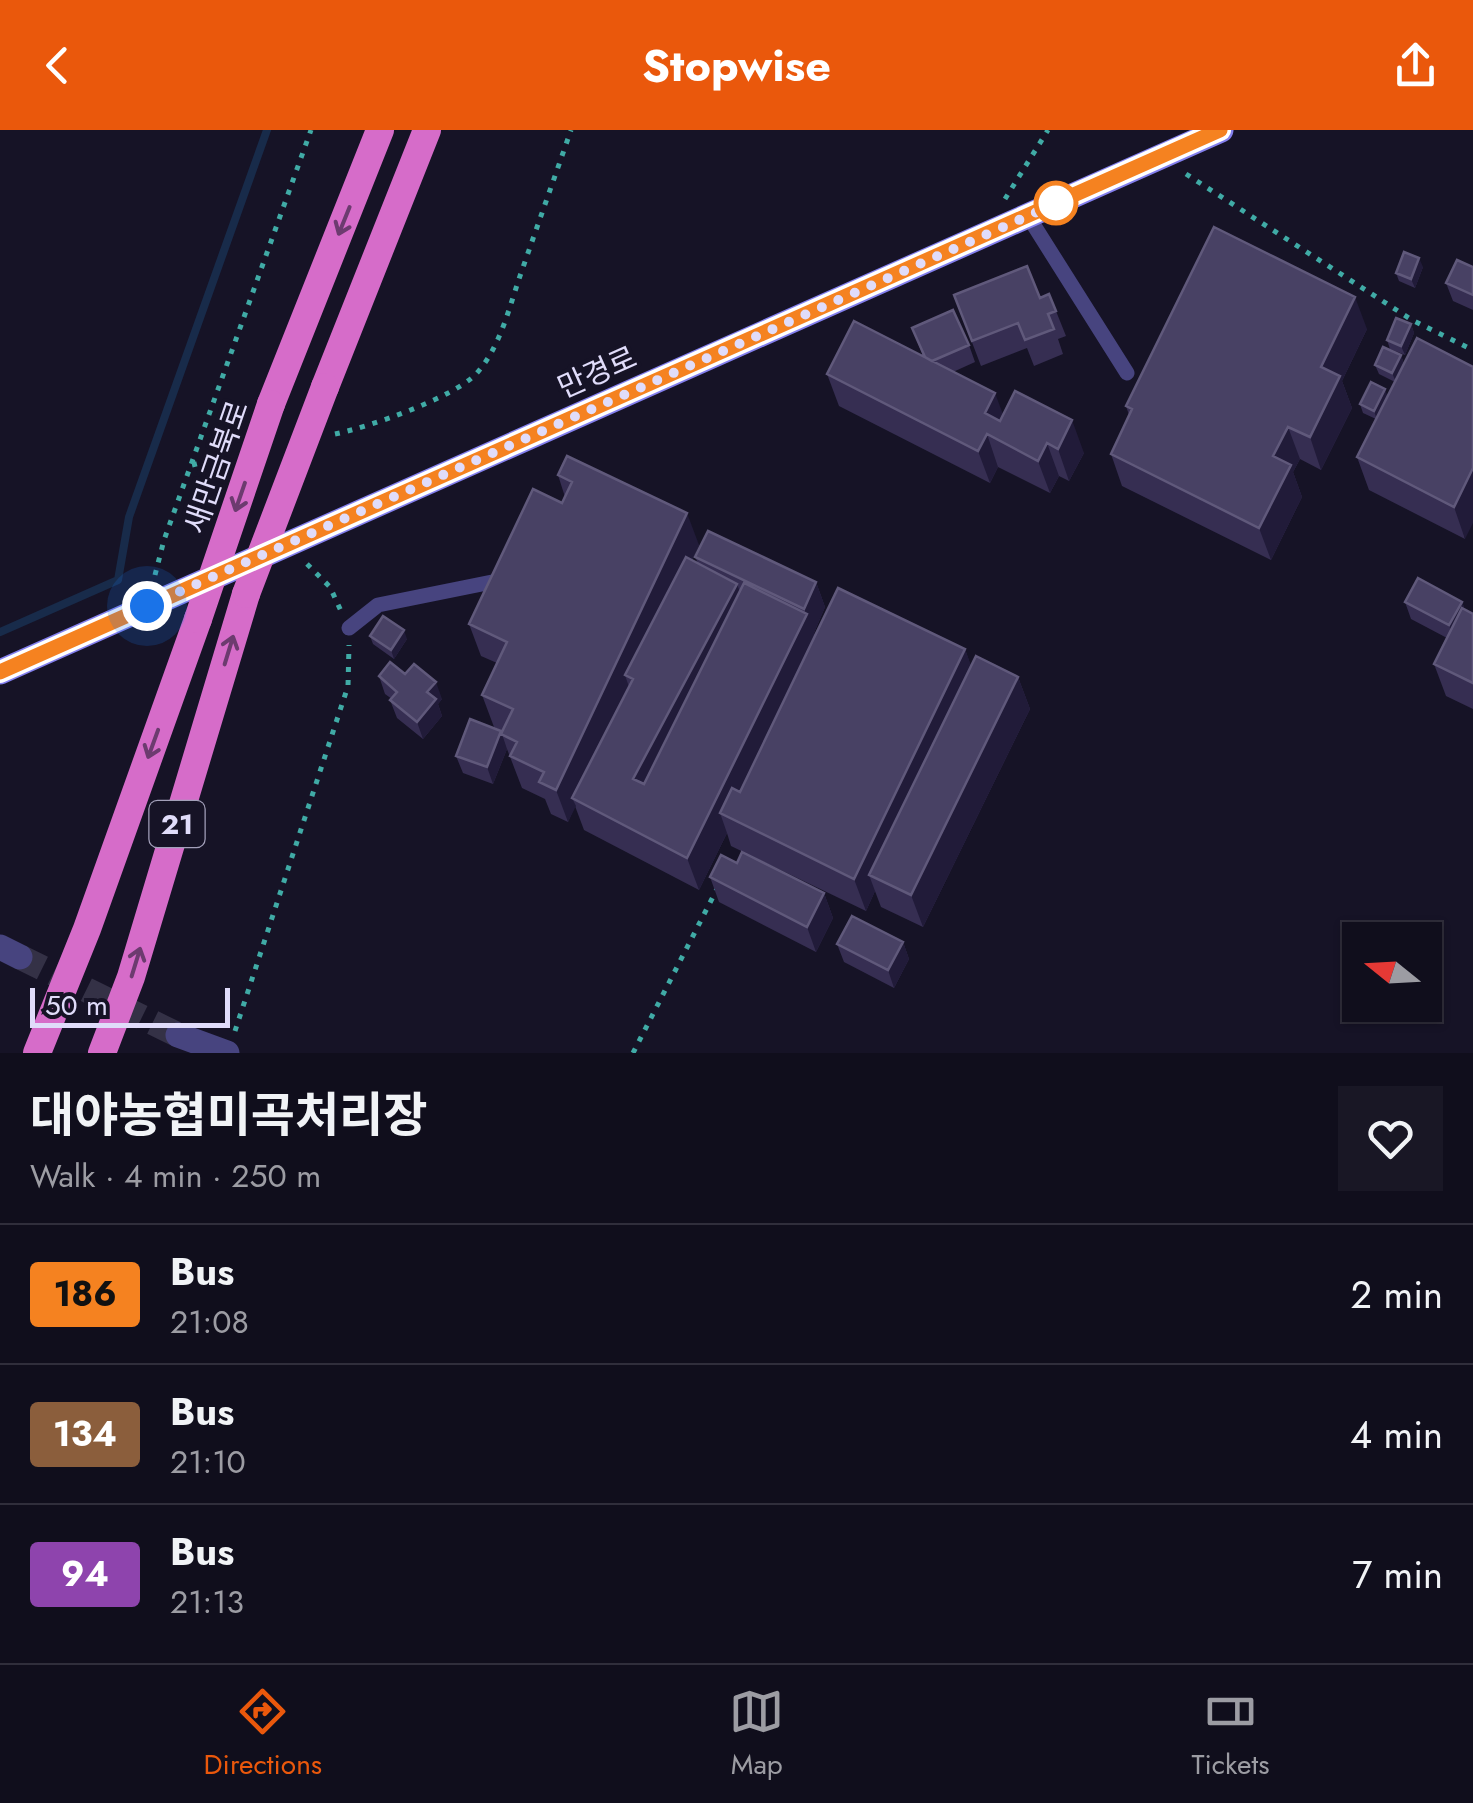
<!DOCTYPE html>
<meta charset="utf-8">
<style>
body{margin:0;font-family:Jost,"Noto Sans KR",sans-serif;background:#191725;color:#f1f3f6;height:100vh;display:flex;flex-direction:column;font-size:38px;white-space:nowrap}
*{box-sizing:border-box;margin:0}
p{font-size:32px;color:#9c9ca3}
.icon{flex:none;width:55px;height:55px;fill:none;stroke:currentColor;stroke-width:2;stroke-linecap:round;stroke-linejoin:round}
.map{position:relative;height:923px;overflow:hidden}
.details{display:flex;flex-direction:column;background:#100e1c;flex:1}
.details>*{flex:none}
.badge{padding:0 20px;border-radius:8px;font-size:35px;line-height:65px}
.needle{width:65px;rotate:288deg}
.controls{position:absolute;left:1342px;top:792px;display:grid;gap:20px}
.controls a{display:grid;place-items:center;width:100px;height:100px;border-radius:0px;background:#100e1c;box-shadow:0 2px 8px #0004,0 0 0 2px #302e3b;font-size:50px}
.scale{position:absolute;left:30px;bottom:25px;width:200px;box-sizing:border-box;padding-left:10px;border:5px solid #e0dcfa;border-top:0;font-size:28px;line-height:35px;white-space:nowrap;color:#e0dcfa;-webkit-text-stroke:8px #161326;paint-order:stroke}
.you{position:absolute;width:50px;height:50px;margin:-25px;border:8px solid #fff;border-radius:50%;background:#1a73e8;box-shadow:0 0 0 15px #1a73e833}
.map>.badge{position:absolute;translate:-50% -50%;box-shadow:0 0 0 5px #fff}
.round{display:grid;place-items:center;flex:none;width:105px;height:105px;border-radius:0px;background:#191725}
.summary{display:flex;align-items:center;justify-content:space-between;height:170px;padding:0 30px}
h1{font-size:48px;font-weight:700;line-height:75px}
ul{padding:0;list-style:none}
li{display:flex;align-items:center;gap:30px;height:140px;padding:0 30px;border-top:2px solid #302e3b}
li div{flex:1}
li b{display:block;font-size:38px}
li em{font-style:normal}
li .badge{min-width:110px;font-weight:700;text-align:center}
header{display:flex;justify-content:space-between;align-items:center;height:130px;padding:0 30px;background:#ea580c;color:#fff;font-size:45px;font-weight:700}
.tabs{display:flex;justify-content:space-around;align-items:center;height:140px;border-top:2px solid #302e3b;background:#100e1c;font-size:28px;color:#9c9ca3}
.tabs a{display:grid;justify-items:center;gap:5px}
.tabs .active{color:#ea580c}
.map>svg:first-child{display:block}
</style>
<header><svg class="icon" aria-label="back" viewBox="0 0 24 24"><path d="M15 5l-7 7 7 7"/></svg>Stopwise<svg class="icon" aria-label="share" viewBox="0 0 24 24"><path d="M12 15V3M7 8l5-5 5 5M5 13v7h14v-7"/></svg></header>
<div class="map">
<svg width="1473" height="923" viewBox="0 0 1473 923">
<rect width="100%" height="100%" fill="#161326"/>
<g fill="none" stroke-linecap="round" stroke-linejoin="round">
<path stroke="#182b4a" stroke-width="8" d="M0,502l118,-52 11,-63 138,-387"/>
<path stroke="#343146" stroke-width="25" stroke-dasharray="25 12" stroke-linecap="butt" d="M20,827l158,78"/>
<path stroke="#40aba6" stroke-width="5" stroke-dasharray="5 8" stroke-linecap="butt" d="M1186,44l226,146 61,30
M1005,69l43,-69
M335,304c34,-7 118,-36 141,-60 24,-26 33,-66 44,-98 17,-49 34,-97 51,-146
M192,335l35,-9
M307,434l23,23 11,24
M155,445l9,-35 147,-410
M235,901l113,-345 1,-41
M633,923l85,-166"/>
<path stroke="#47447f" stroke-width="15" d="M1028,86l99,157
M349,498l29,-23 114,-23"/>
<path stroke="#47447f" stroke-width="25" d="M0,817l20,10
M178,905l49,18"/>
<path stroke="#837fee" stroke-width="25" d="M0,542l1221,-542"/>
<path stroke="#d66cc9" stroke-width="28" d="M325,257l102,-257
M271,274l109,-274
M37,923l50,-124 111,-310
M102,923l29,-76 115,-383"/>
<path stroke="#d66cc9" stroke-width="28" d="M246,464l79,-207
M198,489l73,-215"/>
</g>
<path fill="#362e52" d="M1423,137l-8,21 -16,-7 -3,-8z
M1473,137v43l-20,-9 -7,-18z
M954,165l86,3 16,13 10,25 -8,3 5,15 -29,12 -7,-18 -46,18z
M1411,194l3,9 -9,22 -15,-6 -3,-9z
M912,198l57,17 6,17 -22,10 50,42 81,39 -15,28 -10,-5 -9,17 -52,-26 -8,16 -151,-77 -12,-32 96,-18z
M1367,199l-25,52 10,27 -31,62 -21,-11 -7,13 9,25 -31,63 -149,-74 -11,-32 18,-39 -3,-9z
M1417,208l48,201 -96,-49 -12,-33 19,-38 -13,-6 -3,-9 28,-7 7,-15 -16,-8 -4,-9 26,-10 3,9z
M558,345l141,70 -7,15 6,3 -3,-6 121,25 9,25 -11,26 1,3 150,13 6,18 47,10 12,32 -107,218 -42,-20 -6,-16 -9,20 -135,-65 -4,-13 -28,57 -115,-60 -9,-24 -7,16 -17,-8 -6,-15 -23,-11 -15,-39 -14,35 -30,-11 -7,-17 45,-25v2l2,-2 -9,-4 -12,-32 15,-32 -16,-7 -12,-32 93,-121 3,-6z
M1405,472h57l3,8 8,4v95l-27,-13 -12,-32 13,-26 -36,-19z
M370,506l37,3 -13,20 -21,-15z
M405,544l37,25 -4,5 4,12 -19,23 -26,-21 -7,-18 2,-1 -7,-5 -6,-18z
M737,733l87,30 9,25 -17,34 -97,-50 -9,-25z
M903,812l6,17 -15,29 -50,-26 -7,-18z"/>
<path fill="#211b39" d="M1419,128l4,9 -8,21 -4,-9z
M1355,167l12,32 -25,52 10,27 -31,62 -11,-33 11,-70z
M1411,194l3,9 -9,22 -4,-9z
M1401,225l3,9 -8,18 -4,-9z
M1385,259l3,9 -11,22 -3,-9z
M995,263l12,32 -22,-12z
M1072,290l12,33 -15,28 -11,-32z
M1288,297l12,32 -7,13 9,25 -31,63 -12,-32 14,-72z
M987,304l11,33 -8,16 -12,-32z
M1047,313l12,33 -9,17 -12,-32z
M1473,338v55l-8,16 -11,-32z
M687,383l12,32 -65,137 -1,-3 -8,-4 5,15 -58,108 4,8 -8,16 -12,-32z
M816,452l9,25 -11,26 5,14 -86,173 -13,-7 7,20 -28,57 -12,-32 120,-242 -3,-7z
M737,454l12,32 -104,195 -12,-32z
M1462,472l6,17 -13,24 -6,-18z
M404,500l3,9 -13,20 -3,-9z
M965,519l12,33 -108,193 6,16 -9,20 -12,-32z
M1018,547l12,32 -107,218 -12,-32z
M436,552l6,17 -4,5 4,12 -19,23 -6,-17 10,-30z
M501,601l6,18 -14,35 -6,-17z
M824,763l9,25 -17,34 -9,-25z
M903,812l6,17 -15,29 -6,-18z"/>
<path fill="#484164" stroke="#60597b" stroke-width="2.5" d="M1214,97l141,70 -34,70 19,9 -30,61 -22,-10 -15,29 18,9 -32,63 -148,-74 21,-45 -6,-3z
M1404,122l15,6 -8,21 -15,-6z
M1457,130l16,7v28l-27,-12z
M1027,136l13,32 9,-4 7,17 -8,3 6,15 -29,11 -7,-17 -46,18 -18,-46z
M953,180l16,35 -37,16 -7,-4 -13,-29z
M1396,188l15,6 -10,22 -14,-6z
M854,191l141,72 -10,20 15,8 15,-30 57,29 -14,29 -11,-6 -9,18 -51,-27 -9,17 -151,-77z
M1417,208l56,29v101l-19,39 -97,-50z
M1383,217l18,8 -9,18 -17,-8z
M1371,252l14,7 -11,22 -14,-7z
M567,326l120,57 -131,277 -17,-8 5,-10 -34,-16 7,-14 -16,-8 12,-25 -31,-14 25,-53 -38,-18 64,-135 29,14 10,-21 -14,-7z
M708,401l108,51 -12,27 -109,-52z
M686,427l51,27 -104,195 11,5 100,-201 63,31 -120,244 -115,-60 61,-119 -8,-4z
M1418,448l44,24 -13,23 -44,-23z
M838,458l127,61 -111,230 -134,-66 12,-25 8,4z
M1462,478l11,6v69l-39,-19z
M383,486l21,14 -13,20 -21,-14z
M976,526l42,21 -107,218 -42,-20z
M390,532l15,12 9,-10 22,18 -9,10 9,7 -19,23 -27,-22 7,-8 -18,-16z
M470,589l31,12 -14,36 -31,-11z
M742,722l82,41 -17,34 -97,-50 11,-22 16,8z
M852,786l51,26 -15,28 -51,-26z"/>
<defs><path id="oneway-shaft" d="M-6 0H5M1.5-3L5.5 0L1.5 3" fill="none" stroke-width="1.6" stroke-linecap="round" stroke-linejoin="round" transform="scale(2.5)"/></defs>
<g stroke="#6c3b6f">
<use href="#oneway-shaft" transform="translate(344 91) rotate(112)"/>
<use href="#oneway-shaft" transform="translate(240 367) rotate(109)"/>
<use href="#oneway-shaft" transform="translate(229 520) rotate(-73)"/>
<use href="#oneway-shaft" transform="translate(153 614) rotate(110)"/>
<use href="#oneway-shaft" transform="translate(136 832) rotate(-73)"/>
</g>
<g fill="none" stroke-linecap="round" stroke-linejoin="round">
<g stroke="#fff" stroke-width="22">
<path id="line" d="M0,542l1220,-542"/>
</g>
<use href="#line" stroke="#f58220" stroke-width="15"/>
<path stroke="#e0dcfa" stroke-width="10" stroke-dasharray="0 18" d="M147,476l915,-405 -6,2"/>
</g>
<circle fill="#fff" stroke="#f58220" stroke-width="5" cx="1056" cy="73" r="20"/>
<g text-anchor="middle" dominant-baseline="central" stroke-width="8" stroke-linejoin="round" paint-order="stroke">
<rect fill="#161326" stroke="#a3a0ba" stroke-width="2.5" x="149.5" y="671" width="55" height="46" rx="8"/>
<g font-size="28" font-weight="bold" fill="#e0dcfa">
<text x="177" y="694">21</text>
</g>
<g font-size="30" fill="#e0dcfa" stroke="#161326">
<text transform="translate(597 242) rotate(-24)">만경로</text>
<text transform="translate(216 337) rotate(-71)">새만금북로</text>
</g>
</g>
</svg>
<div class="controls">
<a><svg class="needle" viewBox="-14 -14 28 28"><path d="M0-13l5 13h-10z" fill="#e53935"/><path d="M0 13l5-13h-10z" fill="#9c9ca3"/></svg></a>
</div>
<div class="scale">50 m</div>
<div class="you" style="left:147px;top:476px"></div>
</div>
<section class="details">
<div class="summary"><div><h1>대야농협미곡처리장</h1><p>Walk · 4 min · 250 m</p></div><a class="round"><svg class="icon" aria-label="heart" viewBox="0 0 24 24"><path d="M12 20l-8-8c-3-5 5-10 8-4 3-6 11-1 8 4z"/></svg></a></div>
<ul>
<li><span class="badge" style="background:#f58220;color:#111">186</span><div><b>Bus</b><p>21:08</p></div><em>2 min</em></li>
<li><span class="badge" style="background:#8b5e3c;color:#fff">134</span><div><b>Bus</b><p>21:10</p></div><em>4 min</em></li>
<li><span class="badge" style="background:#8e44ad;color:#fff">94</span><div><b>Bus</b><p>21:13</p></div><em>7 min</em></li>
</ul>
</section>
<nav class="tabs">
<a class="active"><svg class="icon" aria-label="directions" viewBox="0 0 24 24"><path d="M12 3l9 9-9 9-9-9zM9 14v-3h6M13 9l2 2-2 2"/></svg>Directions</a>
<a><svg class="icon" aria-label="map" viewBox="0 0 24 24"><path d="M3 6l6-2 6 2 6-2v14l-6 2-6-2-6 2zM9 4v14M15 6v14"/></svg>Map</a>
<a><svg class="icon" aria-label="tickets" viewBox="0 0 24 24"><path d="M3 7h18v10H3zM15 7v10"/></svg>Tickets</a>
</nav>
